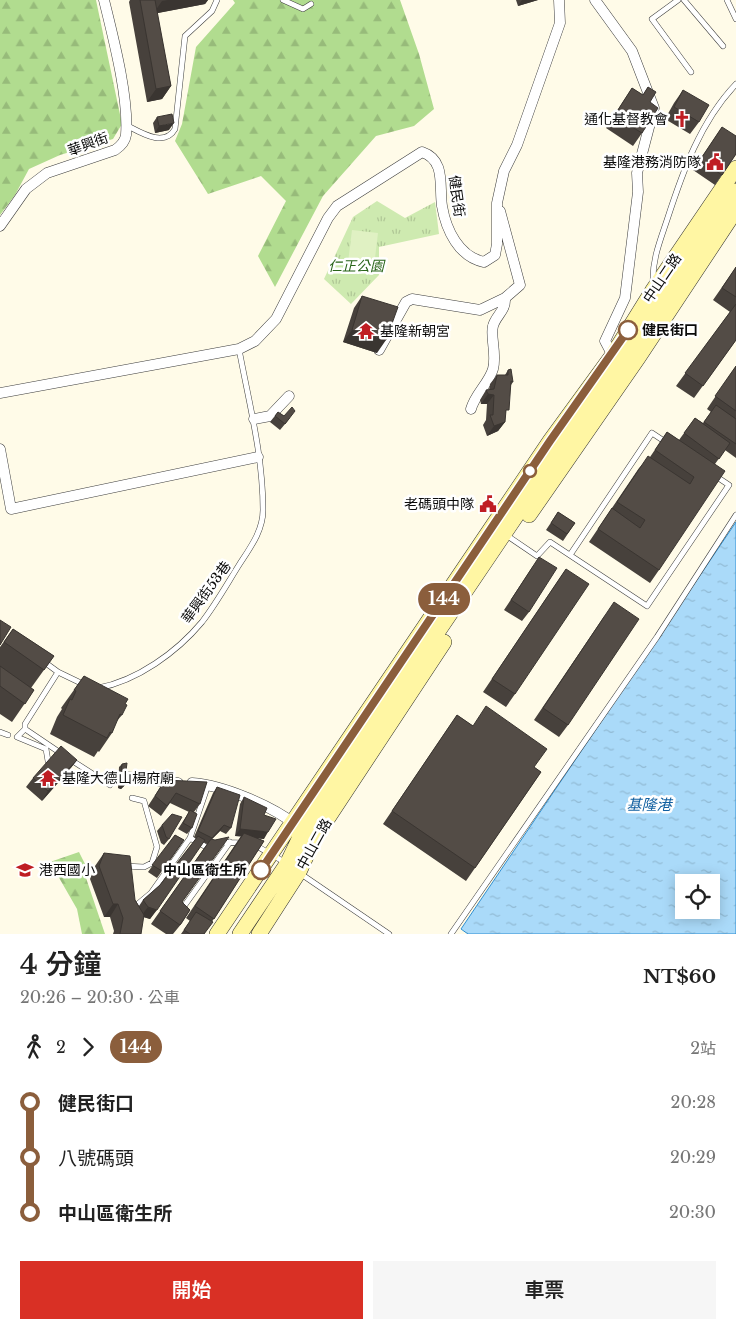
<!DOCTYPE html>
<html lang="zh-TW">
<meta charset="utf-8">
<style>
body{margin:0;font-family:"Libre Baskerville","Noto Sans TC",serif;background:#f6f6f6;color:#222;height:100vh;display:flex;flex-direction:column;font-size:19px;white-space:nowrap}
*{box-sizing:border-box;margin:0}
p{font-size:16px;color:#767676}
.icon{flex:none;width:28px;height:28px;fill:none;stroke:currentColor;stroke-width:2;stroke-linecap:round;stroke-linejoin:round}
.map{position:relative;height:934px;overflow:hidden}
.details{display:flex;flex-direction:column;background:#fff;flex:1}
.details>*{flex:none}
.badge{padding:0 10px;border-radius:16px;font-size:18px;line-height:32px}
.controls{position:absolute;left:675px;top:874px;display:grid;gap:10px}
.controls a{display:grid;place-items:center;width:45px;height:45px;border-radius:0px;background:#fff;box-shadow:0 2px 12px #0003;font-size:25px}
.map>.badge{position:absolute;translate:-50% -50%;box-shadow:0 0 0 2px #fff}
.legs{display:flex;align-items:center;gap:8px;height:55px;padding:0 20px;font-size:16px}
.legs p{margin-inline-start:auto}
.summary{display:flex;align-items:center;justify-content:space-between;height:85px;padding:0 20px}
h1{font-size:28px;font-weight:600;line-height:38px}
.cta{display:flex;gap:10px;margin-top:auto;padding:10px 20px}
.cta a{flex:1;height:58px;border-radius:0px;background:#d93025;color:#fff;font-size:20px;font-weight:600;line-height:58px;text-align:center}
.cta a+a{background:#f6f6f6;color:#222}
ul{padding:0 20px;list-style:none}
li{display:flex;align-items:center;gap:18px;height:55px;font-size:19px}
li i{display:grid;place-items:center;width:8px;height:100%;margin:0 6px;background:currentColor}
li i::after{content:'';width:12px;height:12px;margin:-6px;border:4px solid;border-radius:50%;background:#fff}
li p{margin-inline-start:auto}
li:first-child i{background:linear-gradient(#0000 50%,currentColor 0)}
li:last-child i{background:linear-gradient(currentColor 50%,#0000 0)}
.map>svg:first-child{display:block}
</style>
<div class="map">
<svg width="736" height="934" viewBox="0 0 736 934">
<defs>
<pattern id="forest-firs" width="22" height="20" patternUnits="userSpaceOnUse" patternTransform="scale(1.25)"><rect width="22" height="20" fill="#b1dc8f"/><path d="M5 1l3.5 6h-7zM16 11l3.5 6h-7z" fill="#97bb7a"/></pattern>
<pattern id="park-tufts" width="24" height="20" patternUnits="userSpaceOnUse" patternTransform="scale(1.25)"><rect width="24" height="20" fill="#ceeab0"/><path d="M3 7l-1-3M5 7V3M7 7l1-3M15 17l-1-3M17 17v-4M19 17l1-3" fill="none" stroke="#b0c796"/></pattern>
<pattern id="water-ripples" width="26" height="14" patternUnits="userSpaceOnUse" patternTransform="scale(1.25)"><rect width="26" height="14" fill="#aadaf9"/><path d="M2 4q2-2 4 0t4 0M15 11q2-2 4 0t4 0" fill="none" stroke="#91bad4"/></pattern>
</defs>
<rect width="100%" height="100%" fill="#fffbe8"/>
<path fill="url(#forest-firs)" d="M0,0h96l26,124 -9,15 -53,16 -31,14 -14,26 -15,20z
M233,0h167l19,54 15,55 -20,17 -38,10 -53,60 -48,91 -17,-31 28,-55 -25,-25 -53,18 -33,-53 7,-17 14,-77 39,-44z
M79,852l6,12v11l20,59h-23l-5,-25 -27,-47z"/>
<path fill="url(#park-tufts)" d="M377,201l28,17 30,-16 4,32 -60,13v28l-28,29 -27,-25 29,-62z"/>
<path fill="#e0f1c3" d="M352,230l26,3 -5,42 -26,-4z"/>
<path fill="url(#water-ripples)" stroke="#2e8fd3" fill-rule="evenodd" d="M736,522v412h-268l-7,-5zM684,882h27v28h-27z"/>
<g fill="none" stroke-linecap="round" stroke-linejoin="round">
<g stroke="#3d3d3d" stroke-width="6">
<path id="lane" d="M283,0l20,9 8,-5
M678,0l-26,19 39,53
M684,0l39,46
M727,0l9,19
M126,125c14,7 38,23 49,4l10,-93 27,-25 5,-11
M653,283c-1,-23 7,-42 14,-63 16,-49 33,-98 69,-136
M506,535l31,21 13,-14 97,64 82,-121 -15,-10
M570,555l82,-122 15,10
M43,661l15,11 27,13
M98,688c39,-7 79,-36 104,-66 14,-18 25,-38 37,-57 11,-17 24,-34 24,-55 0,-55 -14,-107 -24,-161
M25,729l37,25
M0,732l8,3
M71,760l39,25
M48,761l-2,-12 -29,-12 8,-8v-5l33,-52
M190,838l20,11
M220,842l21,1
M255,845l31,18
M124,866l20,1 8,-4 5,-16 -13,-46 -12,-3
M301,874l88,60
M133,908l18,-15 39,-55 18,-53
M182,909l48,-67
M451,934l206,-297 79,-122"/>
</g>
<g stroke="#3d3d3d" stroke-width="11">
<path id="street" d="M595,0l37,51 22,57 -17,65 1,19 -13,106 -20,43 9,17
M0,226l26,-37 21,-16 68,-23c6,-4 10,-8 11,-15 3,-38 -13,-98 -22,-135
M379,350l27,-48 6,-3 68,11 25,-12 15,-13 -20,-74
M0,393l239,-44 16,-8 21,-22 52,-101 9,-12 85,-54c24,8 17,34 20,54 4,24 17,51 42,56l11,-7 2,-11v-41l7,-32 13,-26 43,-122 -1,-23
M471,409c4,-15 18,-26 22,-40 4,-15 -3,-33 0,-43 3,-11 13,-15 12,-28
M254,419l16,-3 19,-20
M0,449l11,60 247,-52
M119,776l59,7
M192,783c31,2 80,23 104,42"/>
</g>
<g stroke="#2c2c2c" stroke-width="16">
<path id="secondary" d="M529,515l109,-157 98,-148
M217,934l333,-493 62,-85 41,-66 83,-122
M240,934l47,-70 16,-33 433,-640
M259,934l40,-62 15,-33 130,-197"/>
</g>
<use href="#lane" stroke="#fff" stroke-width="5"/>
<use href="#street" stroke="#fff" stroke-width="10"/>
<use href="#secondary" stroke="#fff6a3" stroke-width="15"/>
</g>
<path fill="#47413c" d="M130,0h78l-3,4 -48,9 14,73 -9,13 -15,3 -18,-100z
M516,0h22l-20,6z
M648,87l2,15 -8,31 -9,13 -27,-18 26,-40 11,7z
M683,90l16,32 -9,12 -25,-15 9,-16z
M157,117l12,13 -14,3 -2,-10z
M722,127l14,27 -21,31 -22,-15z
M736,267v73l-42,58 -18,-12 54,-74 -17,-12z
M362,296l15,57 -34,-11 11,-34z
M736,366v92l-11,-8 -10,14 -56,106 -9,13 -61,-41 50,-74 11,-11 17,-25 12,8 16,-22 8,5 8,-11 -4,-3z
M508,370l5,12 -2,3 -6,30v7l-7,9 -11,5 -4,-11 3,-5 1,-16h-6l-1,-4 6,-10h3l1,-6 7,-9h8z
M278,412l6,4 6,2 -10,12 -10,-8z
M558,512l17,11 -12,18 -17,-11z
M533,566l-4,46 -7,9 -18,-11z
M566,569l-51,125 -9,13 -23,-15z
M605,615l-37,110 -9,12 -25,-17z
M13,629l41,27 -23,32 3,2 -22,32 -12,-8v-67z
M84,676l41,28 -3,11 -6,7 -4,11 -13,19 -1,-1 -4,6 -44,-23 7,-17 5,-8 -1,-1z
M457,715l84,57 -75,109 -83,-57z
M77,760l-7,9 -28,32 -16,-14 7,-9z
M122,764l2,22 -3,3 -3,-1 1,-21z
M165,780l35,24 -6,8 -2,16 -5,6 -9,-5 11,-17 -19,-9 -9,13 -13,-10z
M217,787l14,41 -5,6 -6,-3 -8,8 -30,63 8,8 -8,13 -9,11h-7l-15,-10 56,-80 -4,-2 -53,77 -7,-2 -2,17h-28l1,-3 -4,-14h-6l-14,-38 5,-13 9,-13 35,53 4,-6 17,-15 36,-46 -2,-2 19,-44z
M244,797l20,18v24l-7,-1 7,3 -60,93h-23l9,-13 -4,-3 55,-82h-6l5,-32z
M162,825l7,14 -5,6 -3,-2 -4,-12z
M175,835l9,5 -27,38 -9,-6z"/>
<path fill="#3a3531" d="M168,0h40l-3,4 -52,10 9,-13z
M522,0h16l-20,6z
M171,86l-9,13 -15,3 9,-13z
M174,123l-5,7 -14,3 4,-7z
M352,330l34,10 -9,13 -34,-11z
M488,394l6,1 -7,9h-6z
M505,422l-7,9 -11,5 7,-10z
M77,760l-7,9 -28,32 6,-10z
M120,785l4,1 -3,3 -3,-1z
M224,825l-4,6 -13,13 5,-6z
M240,829l28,3 -4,7 -29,-3z
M113,904h5l-8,13h-6z
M148,907l9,3 -7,9 -9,-3z"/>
<path fill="#534c46" stroke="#3a3531" d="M140,0h15l16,86 -15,3z
M648,87l8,5 -6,10 8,6 -16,25 -28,-17 18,-28 11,7z
M683,90l26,15 -10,17 -25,-15z
M172,114l2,9 -15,3 -2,-9z
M722,127l14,9v18l-14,21 -22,-15z
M736,267v30l-14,-9z
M362,296l36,11 -12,33 -34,-10z
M736,304v36l-33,46 -18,-13z
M736,366v45l-21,-15z
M511,369l2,13 -2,-1 -2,29h-3l-1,12 -11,4 -4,-11h3l1,-20 -6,-1 -2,-4 8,-1 3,-14h11v-5z
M716,405l20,14v25l-32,-22z
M292,407l3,4 -10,13 -10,-8 3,-4 6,4z
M695,418l35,25 -11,16 -35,-26z
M667,432l58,39 -66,99 -61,-41 14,-21 28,20 5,-8 -28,-18 31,-46 42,28 4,-7 -39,-27z
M558,512l17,11 -8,11 -16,-11z
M539,557l18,11 -28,44 -18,-12z
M566,569l23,15 -74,110 -23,-15z
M614,602l25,17 -71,106 -25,-17z
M0,620l11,7 -11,18z
M13,629l41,27 -10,14 -40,-28z
M0,666l34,24 -9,14 -25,-18z
M84,676l44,23 -3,5 2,1 -5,10 -2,-1 -8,19 -2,-1 -3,6 -44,-23 7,-16 2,1 4,-9 -2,-1z
M486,706l61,43 -13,18 7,5 -66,96 -83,-57 65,-96 16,11z
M61,746l16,14 -29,31 -15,-13z
M127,763l-3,23 -4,-1 2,-21z
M165,780l42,2 -7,22 -24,-11 -9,13 -12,-10z
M217,787l23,8 -9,33 -7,-3 -12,13 -14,-7z
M244,797l23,11 -3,7 12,4 -8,13 -28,-3z
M190,810l7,4 -5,14 -9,-5z
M172,814l10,3 -13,22 -3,-2 -4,-12z
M244,833l20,8 -50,78 -19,-13z
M175,835l9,5 -22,31 -10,-6z
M198,836l7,4 -48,70 -9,-3 -5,-7 17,-15z
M229,837l-47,65 8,8 -10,15 -20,-14 51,-72 4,1z
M104,853l26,3 5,44 9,15 -3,19h-21l3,-16 -5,-14h-5l-14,-38z
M196,912l17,10 -9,12h-14l-6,-4z"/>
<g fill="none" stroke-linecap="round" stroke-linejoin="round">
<g stroke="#fff" stroke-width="11">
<path id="line-1" d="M261,870l289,-429 78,-111"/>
</g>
<use href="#line-1" stroke="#8b5e3c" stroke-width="8"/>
</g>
<defs>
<g id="church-bare" transform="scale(1.35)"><path d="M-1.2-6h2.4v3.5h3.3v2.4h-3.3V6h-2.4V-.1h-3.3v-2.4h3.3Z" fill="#bf1d23" stroke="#fff" stroke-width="2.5" paint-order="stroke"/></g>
<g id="civic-bare" transform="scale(1.35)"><path d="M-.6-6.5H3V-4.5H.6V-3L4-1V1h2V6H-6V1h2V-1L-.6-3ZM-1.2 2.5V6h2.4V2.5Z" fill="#bf1d23" stroke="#fff" stroke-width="2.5" paint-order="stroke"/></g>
<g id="temple-bare" transform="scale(1.35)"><path d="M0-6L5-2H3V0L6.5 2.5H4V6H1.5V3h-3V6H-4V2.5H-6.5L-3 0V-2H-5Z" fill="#bf1d23" stroke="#fff" stroke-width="2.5" paint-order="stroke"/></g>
<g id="school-bare" transform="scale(1.35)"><path d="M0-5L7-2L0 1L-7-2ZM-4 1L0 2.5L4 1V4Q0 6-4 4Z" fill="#bf1d23" stroke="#fff" stroke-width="2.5" paint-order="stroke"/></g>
</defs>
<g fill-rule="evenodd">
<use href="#church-bare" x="682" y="119"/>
<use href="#civic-bare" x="715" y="162"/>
<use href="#temple-bare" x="366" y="331"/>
<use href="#civic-bare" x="488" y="504"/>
<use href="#temple-bare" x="48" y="778"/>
<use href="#school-bare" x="25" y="870"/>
</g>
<g fill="#fff" stroke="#8b5e3c" stroke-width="2.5">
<circle cx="628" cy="330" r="9"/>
<circle cx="530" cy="471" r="6"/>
<circle cx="261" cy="870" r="9"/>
</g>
<g text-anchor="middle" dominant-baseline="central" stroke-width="5" stroke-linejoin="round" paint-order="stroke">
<g font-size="14" fill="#0a0a0a" stroke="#fff" text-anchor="end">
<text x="668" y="119">通化基督教會</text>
<text x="701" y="162">基隆港務消防隊</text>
<text x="380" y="331" text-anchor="start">基隆新朝宮</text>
<text x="474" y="504">老碼頭中隊</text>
<text x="62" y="778" text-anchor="start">基隆大德山楊府廟</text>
<text x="39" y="870" text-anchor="start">港西國小</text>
</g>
<g font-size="14" fill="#0a0a0a" stroke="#fff">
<text transform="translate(88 144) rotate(-20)">華興街</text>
<text transform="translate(457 196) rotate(82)">健民街</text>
<text transform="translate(662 278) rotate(-56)">中山二路</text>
<text transform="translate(206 592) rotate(-54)">華興街53巷</text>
<text transform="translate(314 844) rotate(-61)">中山二路</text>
</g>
<g font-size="14" font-style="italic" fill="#286419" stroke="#fff">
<text x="356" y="266">仁正公園</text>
</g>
<g font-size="14" font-weight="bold" fill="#0a0a0a" stroke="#fff" text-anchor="start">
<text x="642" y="330">健民街口</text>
<text x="247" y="870" text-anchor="end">中山區衛生所</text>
</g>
<g font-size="15" font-style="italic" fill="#105fa0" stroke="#fff">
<text x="649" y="804">基隆港</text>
</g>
</g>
</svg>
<div class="controls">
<a><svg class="icon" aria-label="locate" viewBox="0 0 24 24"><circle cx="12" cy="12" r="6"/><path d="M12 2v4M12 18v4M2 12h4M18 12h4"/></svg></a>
</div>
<b class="badge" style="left:444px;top:599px;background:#8b5e3c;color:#fff">144</b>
</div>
<section class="details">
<div class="summary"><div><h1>4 分鐘</h1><p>20:26 – 20:30 · 公車</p></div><b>NT$60</b></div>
<div class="legs"><svg class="icon" aria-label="walk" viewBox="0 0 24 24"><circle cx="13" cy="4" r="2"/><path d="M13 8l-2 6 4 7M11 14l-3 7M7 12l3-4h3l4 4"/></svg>2<svg class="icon" aria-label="forward" viewBox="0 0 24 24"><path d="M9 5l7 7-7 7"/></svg><b class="badge" style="background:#8b5e3c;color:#fff">144</b><p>2站</p></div>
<ul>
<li><i style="color:#8b5e3c"></i><b>健民街口</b><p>20:28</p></li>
<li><i style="color:#8b5e3c"></i><span>八號碼頭</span><p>20:29</p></li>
<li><i style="color:#8b5e3c"></i><b>中山區衛生所</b><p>20:30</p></li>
</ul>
<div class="cta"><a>開始</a><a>車票</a></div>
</section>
